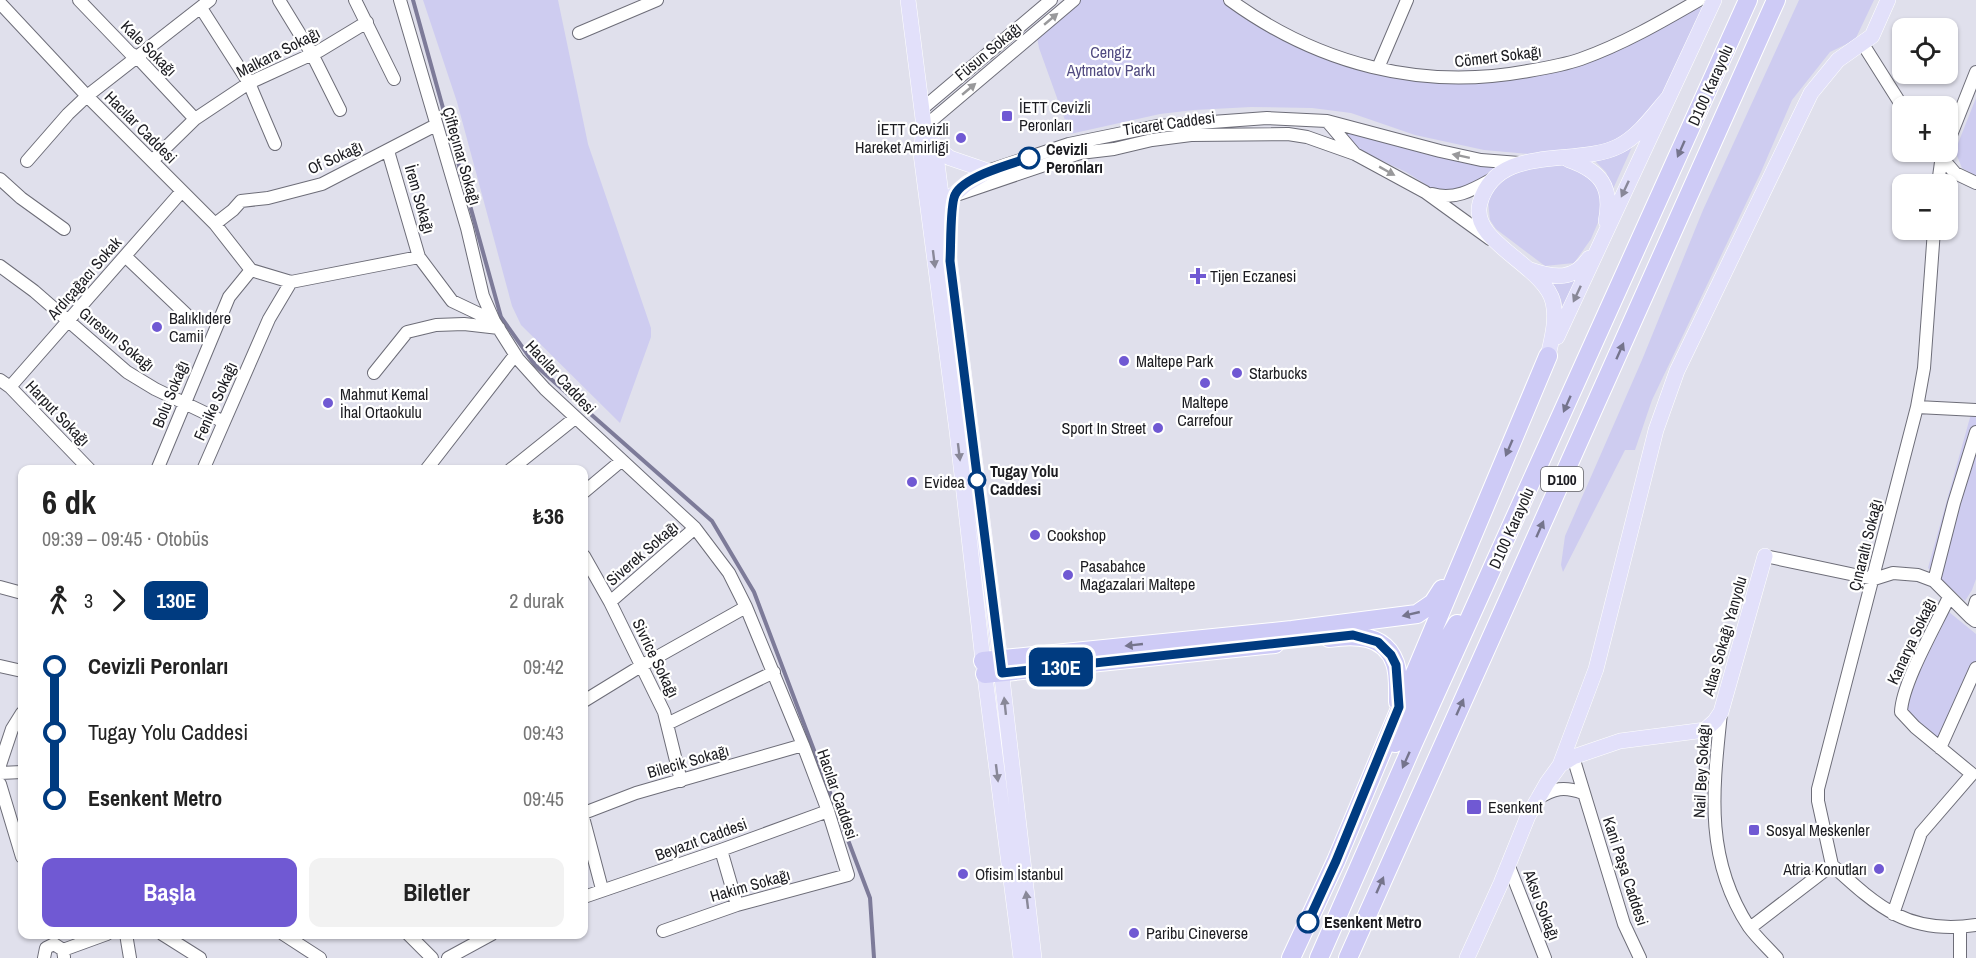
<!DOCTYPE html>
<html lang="tr">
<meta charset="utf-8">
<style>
body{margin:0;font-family:"Archivo Narrow",sans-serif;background:#f2f2f2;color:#222;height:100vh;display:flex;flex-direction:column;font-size:22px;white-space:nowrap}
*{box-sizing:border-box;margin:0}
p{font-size:20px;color:#767676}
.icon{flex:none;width:33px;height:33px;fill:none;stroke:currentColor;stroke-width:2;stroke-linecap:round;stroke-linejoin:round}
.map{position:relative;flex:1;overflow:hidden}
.sheet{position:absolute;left:18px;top:465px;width:570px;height:474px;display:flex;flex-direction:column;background:#fff;border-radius:12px;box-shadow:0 2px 4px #0004}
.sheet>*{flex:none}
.badge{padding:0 12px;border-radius:9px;font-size:21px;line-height:39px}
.fabs{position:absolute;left:1892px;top:18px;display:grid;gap:12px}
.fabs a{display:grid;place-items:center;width:66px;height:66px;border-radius:12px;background:#fff;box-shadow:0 2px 4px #0004;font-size:30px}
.map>.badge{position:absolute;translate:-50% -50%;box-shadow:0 0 0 3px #fff}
.legs{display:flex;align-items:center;gap:9px;height:66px;padding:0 24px;font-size:20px}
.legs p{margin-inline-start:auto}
.overview{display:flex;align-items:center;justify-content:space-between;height:102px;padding:0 24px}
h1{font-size:33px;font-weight:800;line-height:45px}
.action{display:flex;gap:12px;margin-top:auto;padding:12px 24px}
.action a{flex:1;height:69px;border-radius:12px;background:#7059d3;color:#fff;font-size:24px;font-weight:800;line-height:69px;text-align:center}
.action a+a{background:#f2f2f2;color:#222}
ul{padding:0 24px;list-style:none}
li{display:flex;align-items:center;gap:21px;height:66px;font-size:22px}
li i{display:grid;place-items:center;width:9px;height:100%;margin:0 8px;background:currentColor}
li i::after{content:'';width:15px;height:15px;margin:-8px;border:4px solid;border-radius:50%;background:#fff}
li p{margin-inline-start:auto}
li:first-child i{background:linear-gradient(#0000 50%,currentColor 0)}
li:last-child i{background:linear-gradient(currentColor 50%,#0000 0)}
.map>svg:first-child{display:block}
</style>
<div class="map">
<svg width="1976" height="958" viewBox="0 0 1976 958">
<rect width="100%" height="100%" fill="#e0e0ec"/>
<path fill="#ceccf0" d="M423,0h135l30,144 63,184v9l-31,86 -99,-98 -9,-19 -55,-204z
M1074,0h156l113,59 101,19 135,-18 120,-60h15l-46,98 -51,47 -53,12 -80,-7 -69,-15 -64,-22 -39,-5 -61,-1 -57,3 -34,4 -90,20 -31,-86 -3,-16z
M1799,0h75l-19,40 -25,12 -38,48 -31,72 -109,228 -17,50h-10l-62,122 -2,-7 4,-29 77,-176 61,-150z
M1976,98v78l-14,-8 -7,-17z
M1339,130l90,25 67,12 -9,8 -18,11 -24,6 -12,-3 -27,-17 -49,-23z
M1632,147l-19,42 -7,-17 -11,-11 26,-8z
M1562,165l21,6 11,6 10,23 -5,20 -8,19 -17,24 -29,3 -49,-37 -6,-9 -2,-19 6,-12 12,-11 11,-5 15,-6z
M1584,272l-20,43c-2,-16 -5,-26 -18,-36z
M1971,414l5,1v164l-4,11 -7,11 -37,-33z
M1949,612l27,22v27l-37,77 -28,-19 -6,-10 17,-43z"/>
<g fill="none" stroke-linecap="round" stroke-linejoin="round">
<path stroke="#7d7b99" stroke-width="4" d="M413,0l88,317 34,48 177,156 42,71 116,306 4,60"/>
<g stroke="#6d6d78" stroke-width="14">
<path id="minor" d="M79,0l51,53 7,4 58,62
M279,0l33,54 28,56
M355,0l39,79
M400,0l67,228 16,68 11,25 24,38 27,30 150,139 34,45 17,34 57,138 25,66 20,64 -111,30 -74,26
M1230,0c88,64 191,91 298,71 18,-3 36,-6 53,-12 42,-15 80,-37 118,-59
M0,3l87,93 128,128 36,46 40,12 128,-25 33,44 42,20
M201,8l48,75 26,61
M579,33l78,-33
M1866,49l36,57
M1378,68l29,-68
M922,109l129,-109
M1327,121l28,33 70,38 65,47
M924,127l150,-127
M1947,145l29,-73
M388,151l31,106
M1937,152l18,21 21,10
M27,161l41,-47 19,-18 123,-96
M152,161l43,-42 54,-36 70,-32 48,-29
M988,171l81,-27 88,-18 110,-8 60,3 113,30 41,9 38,3
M0,179l21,19 43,31
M1938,184l4,-29
M959,194l121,-41 34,-4 38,-9 39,-5 97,-1 19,3 48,17
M1432,194c23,7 42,-5 62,-16
M215,224l18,-14 8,-9 27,-3 54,-14 114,-59
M125,256l61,58
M0,266l34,25 93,81 28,17 69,33
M374,373l33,-41 29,-7 28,-1 35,4
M0,380l10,7 80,83
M10,387l172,-196
M1917,407l59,3
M157,470l72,-173 22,-27
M203,470l66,-151 22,-37
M426,470l89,-115
M510,470l65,-52
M584,492l37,-31
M584,556l26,46 54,110 17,69
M1765,556l109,23 19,-6 25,2 16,6 37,37
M1934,581l20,-78 22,-71
M0,587l22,6
M1949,597c-13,28 -47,86 -48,115l14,15 57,47
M610,602l85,-74
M1975,621l-4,-3 5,-17
M0,666l22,5
M584,701l57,-35 105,-59
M1721,713c-8,77 -17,145 28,214 8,11 19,21 28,31
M667,724l107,-52
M1940,748l36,-80
M1573,757l51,167 16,34
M0,765l12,-36 10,-16
M0,773l22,-1
M0,784l22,73
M1537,799c17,-11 27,-13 46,-6
M584,813l52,-20 167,-48
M584,821l18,68
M721,850l16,55
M1508,864l37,94
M1832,865c47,43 77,70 144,60
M584,897l137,-47 107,-39
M1893,914l28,-81 51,-59
M1960,927v31
M1750,928l82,-63 -14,-64v-12l99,-382 7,-39 10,-138
M126,934l4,24
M162,934l38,24
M283,934l37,24
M408,934l24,24
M63,950l44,-16
M44,958l2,-10 8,-4 9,6 1,7
M448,958l44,-24"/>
</g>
<g stroke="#fff" stroke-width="16">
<path id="major" d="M908,0l16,127 -3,27 36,277 26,230 38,297
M924,127l11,20 65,513 34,298
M935,147l15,11 38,13
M1569,160c31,11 44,26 37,61
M936,203l7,1 23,-20 22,-13
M1531,270c23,8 43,11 58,-12
M1557,337l157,-337
M1548,356c4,-18 9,-36 5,-54 -9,-37 -84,-60 -73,-99 17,-61 96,-35 139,-57 20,-10 35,-32 49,-48
M1560,765l36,-96 60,-239 21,-59 134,-278 27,-33 34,-24 16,-36
M1467,958l34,-75 27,-67 19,-33 13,-18 13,-8 47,-16 85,-11 10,-9 6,-9 44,-156"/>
</g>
<g stroke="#fff" stroke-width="20">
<path id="highway" d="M1329,638c25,-4 56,-4 66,25 4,11 3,27 3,39
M983,661l309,-31 125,-16 16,-11 9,-14
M985,674l290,-30
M1395,743l45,-91 17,-28
M1291,958l45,-97 212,-505
M1319,958l94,-214 335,-744
M1348,958l428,-958"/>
</g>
<use href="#minor" stroke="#fff" stroke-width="12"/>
<use href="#major" stroke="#e2e0fa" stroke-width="15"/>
<use href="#highway" stroke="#cecbf6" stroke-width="18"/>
</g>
<defs><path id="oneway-solid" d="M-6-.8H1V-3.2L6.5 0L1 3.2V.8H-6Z" transform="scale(1.5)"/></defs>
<g fill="#99999b">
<use href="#oneway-solid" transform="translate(1051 19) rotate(-40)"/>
<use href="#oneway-solid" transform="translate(969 89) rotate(-40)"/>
<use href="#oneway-solid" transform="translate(1461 156) rotate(-168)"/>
<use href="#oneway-solid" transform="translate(1387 171) rotate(29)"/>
</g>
<g fill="#75748c">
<use href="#oneway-solid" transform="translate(1681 149) rotate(114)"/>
<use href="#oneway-solid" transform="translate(1620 351) rotate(-66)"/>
<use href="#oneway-solid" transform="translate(1567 404) rotate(114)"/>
<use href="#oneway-solid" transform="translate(1509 448) rotate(113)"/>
<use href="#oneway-solid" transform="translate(1540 529) rotate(-66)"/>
<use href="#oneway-solid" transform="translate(1411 614) rotate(167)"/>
<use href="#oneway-solid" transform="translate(1134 645) rotate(174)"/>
<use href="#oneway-solid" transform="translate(1460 707) rotate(-66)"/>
<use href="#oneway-solid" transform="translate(1406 760) rotate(114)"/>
<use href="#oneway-solid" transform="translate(1380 885) rotate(-66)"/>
</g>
<g fill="#898898">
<use href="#oneway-solid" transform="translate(1625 189) rotate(115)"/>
<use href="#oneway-solid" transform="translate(934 259) rotate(83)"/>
<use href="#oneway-solid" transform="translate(1577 294) rotate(115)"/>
<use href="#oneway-solid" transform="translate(959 452) rotate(83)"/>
<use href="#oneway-solid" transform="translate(1005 706) rotate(-96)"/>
<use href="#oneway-solid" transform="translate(997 773) rotate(83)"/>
<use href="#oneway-solid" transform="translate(1027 900) rotate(-97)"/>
</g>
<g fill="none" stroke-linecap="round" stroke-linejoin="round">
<g stroke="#fff" stroke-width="14">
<path id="line-1" d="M1029,158c-19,6 -66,19 -74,37 -5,9 -4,53 -5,66l52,412 351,-38 25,7 13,13 5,10 3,42 -63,154 -28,61"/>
</g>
<use href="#line-1" stroke="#003b80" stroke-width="9"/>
</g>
<g fill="#7059d3" stroke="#fff" stroke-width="2">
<rect x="1001" y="110" width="12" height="12" rx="3"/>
<circle cx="961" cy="138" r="6"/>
<path d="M1195 267h6v6h6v6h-6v6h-6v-6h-6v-6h6z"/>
<circle cx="157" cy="327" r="6"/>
<circle cx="1124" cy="361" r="6"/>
<circle cx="1237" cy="373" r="6"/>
<circle cx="1205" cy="383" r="6"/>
<circle cx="328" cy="403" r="6"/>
<circle cx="1158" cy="428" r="6"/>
<circle cx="912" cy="482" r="6"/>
<circle cx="1035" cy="535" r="6"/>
<circle cx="1068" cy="575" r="6"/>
<rect x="1466" y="799" width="16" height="16" rx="3"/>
<rect x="1748" y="824" width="12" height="12" rx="3"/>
<circle cx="1879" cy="869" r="6"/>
<circle cx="963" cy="874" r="6"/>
<circle cx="1134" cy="933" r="6"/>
</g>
<g fill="#fff" stroke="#003b80" stroke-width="3">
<circle cx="1029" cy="158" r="10"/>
<circle cx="977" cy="480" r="8"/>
<circle cx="1308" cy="922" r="10"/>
</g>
<g text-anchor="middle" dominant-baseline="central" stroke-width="4.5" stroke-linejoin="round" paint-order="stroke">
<rect fill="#fff" stroke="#606064" stroke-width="1.5" x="1541" y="467" width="42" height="24" rx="4.5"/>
<g font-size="15" font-weight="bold" fill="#1c1c21">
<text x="1562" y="479">D100</text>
</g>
<g font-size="16" fill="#1c1c21" stroke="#fff">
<text transform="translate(149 48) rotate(45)">Kale Sokağı</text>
<text transform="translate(988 51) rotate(-40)">Füsun Sokağı</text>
<text transform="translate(278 52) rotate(-27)">Malkara Sokağı</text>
<text transform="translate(1498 56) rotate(-7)">Cömert Sokağı</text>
<text transform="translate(1710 85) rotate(-66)">D100 Karayolu</text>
<text transform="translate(1169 123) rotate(-8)">Ticaret Caddesi</text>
<text transform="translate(141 127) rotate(45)">Hacılar Caddesi</text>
<text transform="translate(462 156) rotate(74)">Çifteçınar Sokağı</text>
<text transform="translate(335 157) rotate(-25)">Of Sokağı</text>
<text transform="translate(420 199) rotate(74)">İrem Sokağı</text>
<text transform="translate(84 278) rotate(-49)">Ardıçağacı Sokak</text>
<text transform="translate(117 339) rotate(39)">Gıresun Sokağı</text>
<text transform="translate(561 377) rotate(47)">Hacılar Caddesi</text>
<text transform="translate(170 394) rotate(-68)">Bolu Sokağı</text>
<text transform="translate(215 401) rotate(-66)">Fenike Sokağı</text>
<text transform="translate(58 413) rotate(46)">Harput Sokağı</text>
<text transform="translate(1511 528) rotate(-66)">D100 Karayolu</text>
<text transform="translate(1865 545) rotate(-76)">Çınaraltı Sokağı</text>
<text transform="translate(642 553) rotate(-41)">Siverek Sokağı</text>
<text transform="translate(1724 636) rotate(-74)">Atlas Sokağı Yanyolu</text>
<text transform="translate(1911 641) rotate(-65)">Kanarya Sokağı</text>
<text transform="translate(656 658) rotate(64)">Sivrice Sokağı</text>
<text transform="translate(688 761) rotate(-16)">Bilecik Sokağı</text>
<text transform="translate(1701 771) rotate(-87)">Nail Bey Sokağı</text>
<text transform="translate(838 794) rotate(71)">Hacılar Caddesi</text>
<text transform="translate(701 839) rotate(-20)">Beyazıt Caddesi</text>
<text transform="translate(1626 871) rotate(72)">Kani Paşa Caddesi</text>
<text transform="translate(750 885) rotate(-16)">Hakim Sokağı</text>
<text transform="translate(1542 905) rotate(69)">Aksu Sokağı</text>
</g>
<g font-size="16" fill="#514b81" stroke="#fff">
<text x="1111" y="52">Cengiz<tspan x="1111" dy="18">Aytmatov Parkı</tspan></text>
</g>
<g font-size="16" fill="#1c1c21" stroke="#fff" text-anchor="start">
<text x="1019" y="107">İETT Cevizli<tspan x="1019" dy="18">Peronları</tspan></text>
<text x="949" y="129" text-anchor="end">İETT Cevizli<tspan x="949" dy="18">Hareket Amirliği</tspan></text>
<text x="1210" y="276">Tijen Eczanesi</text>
<text x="169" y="318">Balıklıdere<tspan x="169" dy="18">Camii</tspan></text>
<text x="1136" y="361">Maltepe Park</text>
<text x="1249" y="373">Starbucks</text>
<text x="340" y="394">Mahmut Kemal<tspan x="340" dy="18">İhal Ortaokulu</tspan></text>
<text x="1205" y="402" text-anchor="middle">Maltepe<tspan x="1205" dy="18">Carrefour</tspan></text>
<text x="1146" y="428" text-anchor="end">Sport In Street</text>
<text x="924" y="482">Evidea</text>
<text x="1047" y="535">Cookshop</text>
<text x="1080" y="566">Pasabahce<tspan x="1080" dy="18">Magazalari Maltepe</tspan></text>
<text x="1488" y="807">Esenkent</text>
<text x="1766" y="830">Sosyal Meskenler</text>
<text x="1867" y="869" text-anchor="end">Atria Konutları</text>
<text x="975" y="874">Ofisim İstanbul</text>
<text x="1146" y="933">Paribu Cineverse</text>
</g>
<g font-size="16" font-weight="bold" fill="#1c1c21" stroke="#fff" text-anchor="start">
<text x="1046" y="149">Cevizli<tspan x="1046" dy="18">Peronları</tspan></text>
<text x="990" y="471">Tugay Yolu<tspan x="990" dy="18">Caddesi</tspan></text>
<text x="1324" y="922">Esenkent Metro</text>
</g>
</g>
</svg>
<div class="fabs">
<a><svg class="icon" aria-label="locate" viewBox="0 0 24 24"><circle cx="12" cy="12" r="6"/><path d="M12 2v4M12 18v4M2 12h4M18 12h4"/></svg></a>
<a>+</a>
<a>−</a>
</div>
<b class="badge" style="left:1061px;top:667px;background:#003b80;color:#fff">130E</b>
<section class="sheet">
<div class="overview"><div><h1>6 dk</h1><p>09:39 – 09:45 · Otobüs</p></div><b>₺36</b></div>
<div class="legs"><svg class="icon" aria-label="walk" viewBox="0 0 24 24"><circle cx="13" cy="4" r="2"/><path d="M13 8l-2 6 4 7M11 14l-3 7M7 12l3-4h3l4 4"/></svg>3<svg class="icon" aria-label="forward" viewBox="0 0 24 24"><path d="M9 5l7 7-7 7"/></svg><b class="badge" style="background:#003b80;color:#fff">130E</b><p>2 durak</p></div>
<ul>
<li><i style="color:#003b80"></i><b>Cevizli Peronları</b><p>09:42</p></li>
<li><i style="color:#003b80"></i><span>Tugay Yolu Caddesi</span><p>09:43</p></li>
<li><i style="color:#003b80"></i><b>Esenkent Metro</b><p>09:45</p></li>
</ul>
<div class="action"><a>Başla</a><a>Biletler</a></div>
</section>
</div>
